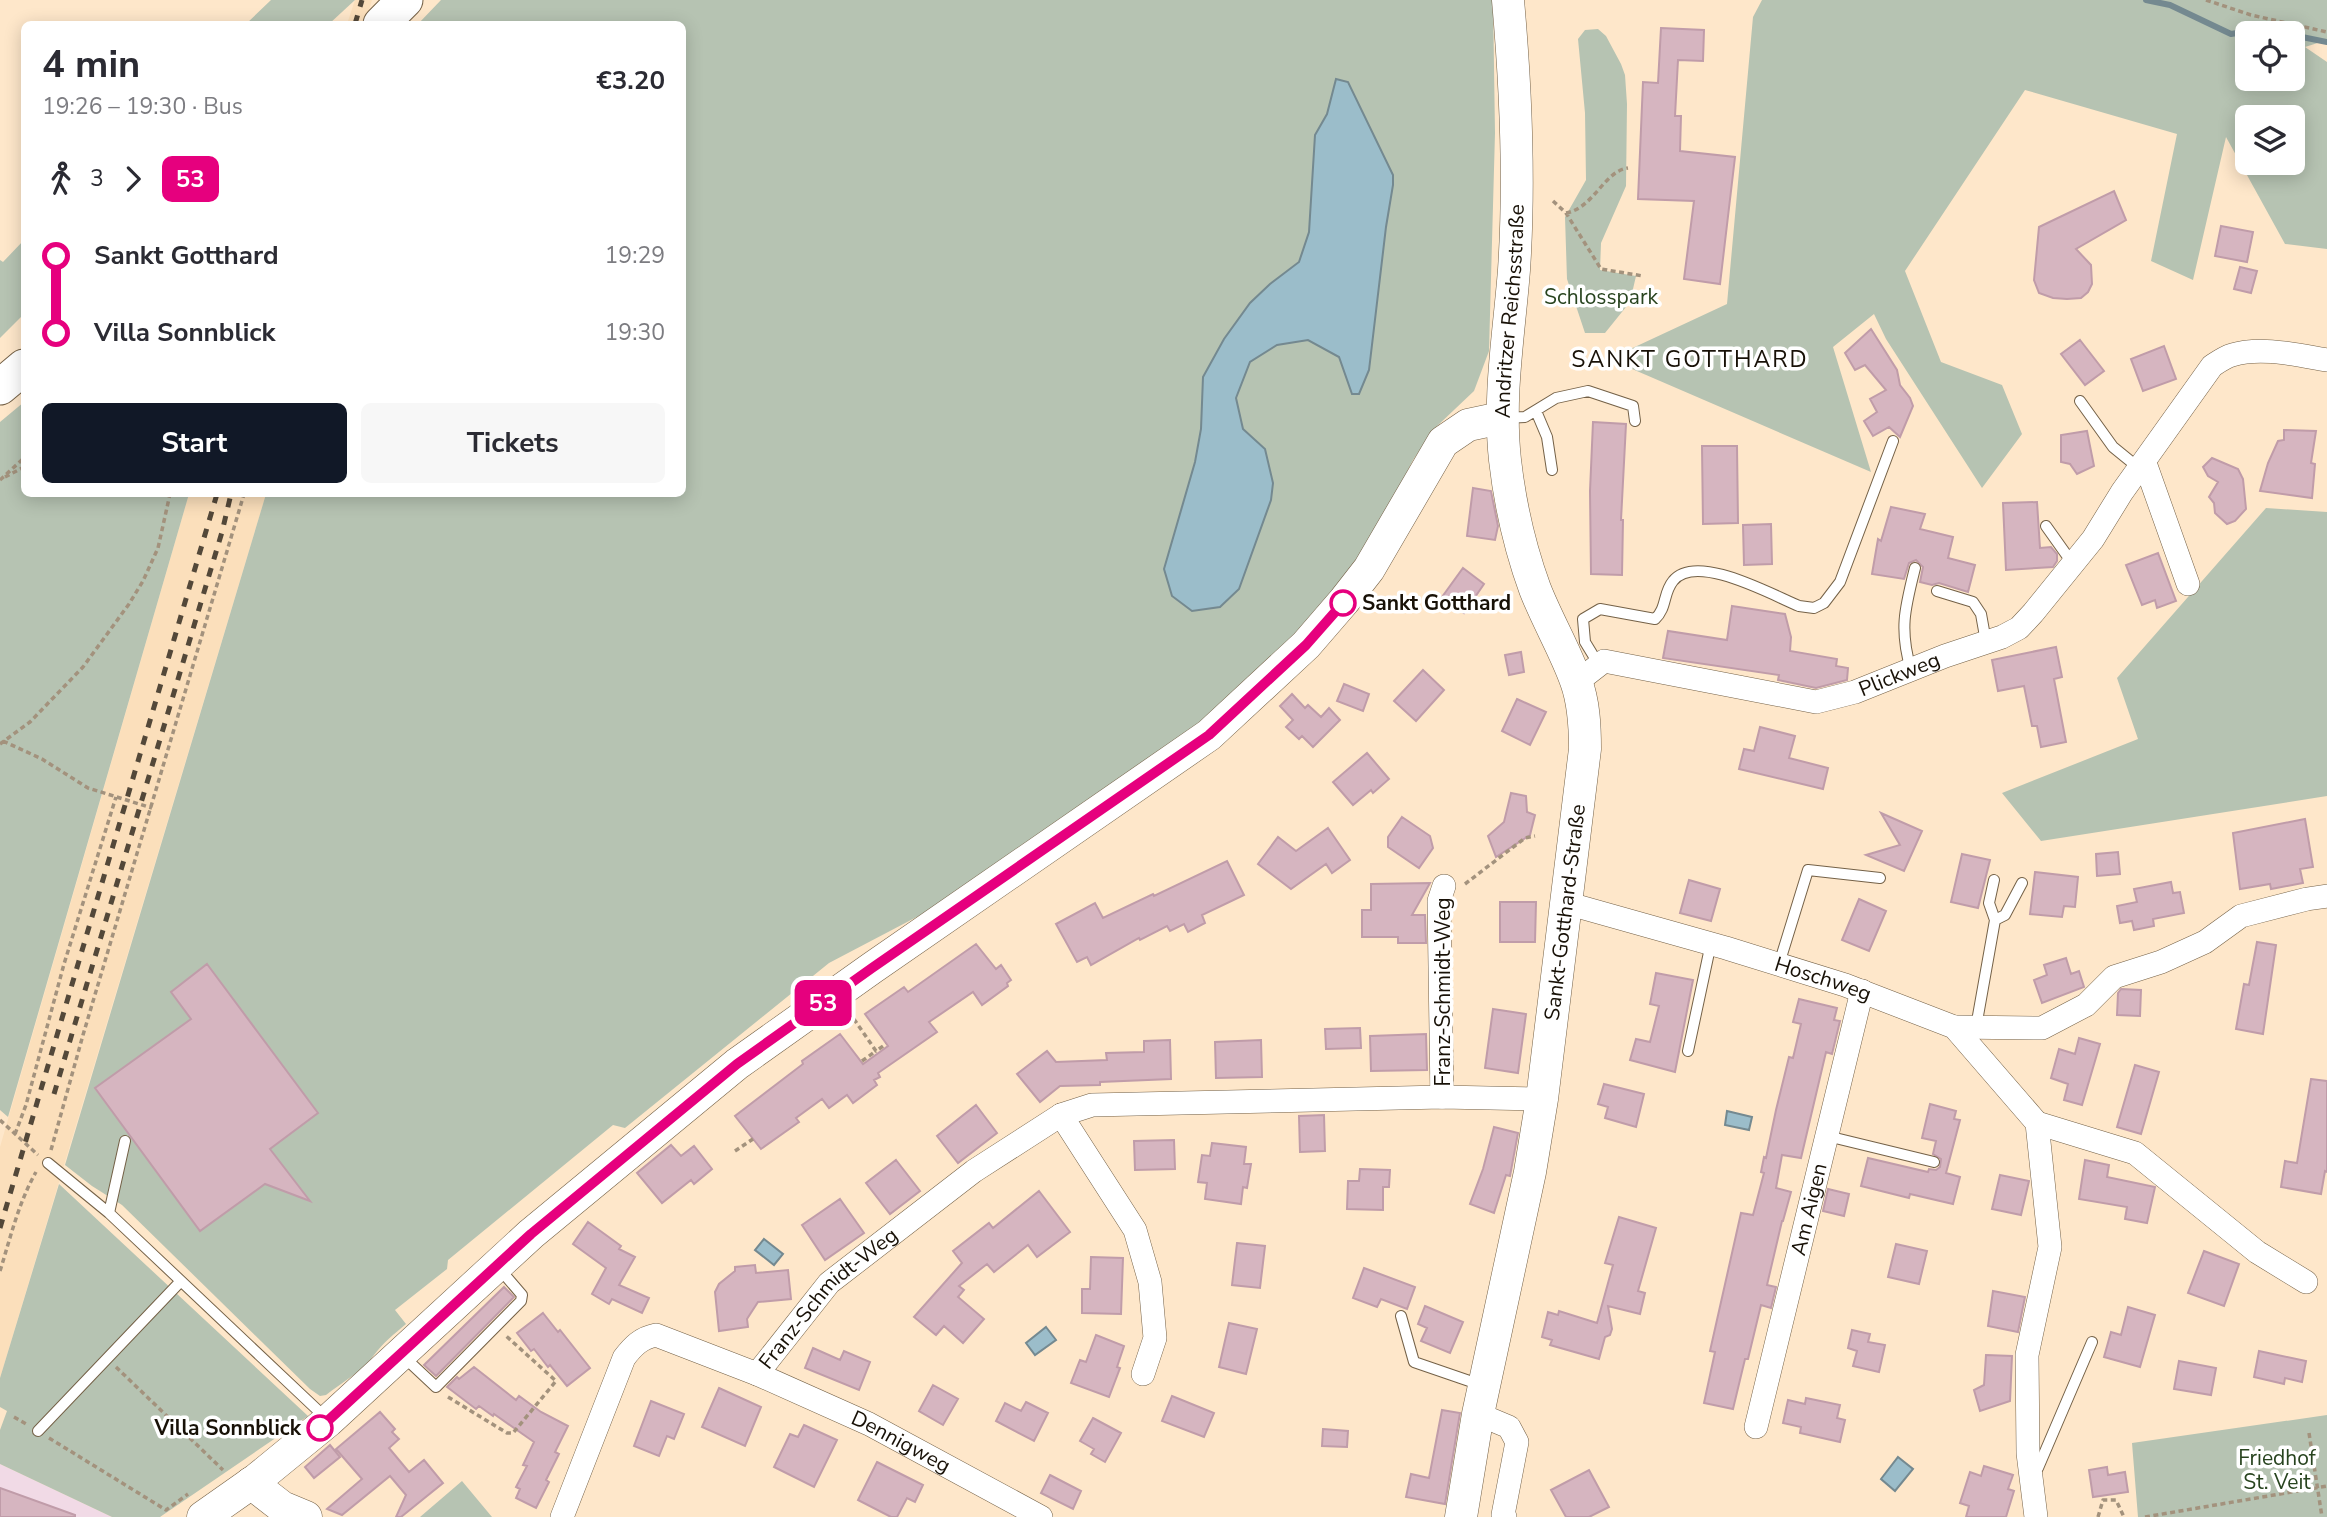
<!DOCTYPE html>
<meta charset="utf-8">
<style>
body{margin:0;font-family:"Nunito Sans",sans-serif;background:#f7f7f7;color:#2b2b33;height:100vh;display:flex;flex-direction:column;font-size:26px;white-space:nowrap}
*{box-sizing:border-box;margin:0}
p{font-size:23px;color:#7c7c81}
.icon{flex:none;width:38px;height:38px;fill:none;stroke:currentColor;stroke-width:2;stroke-linecap:round;stroke-linejoin:round}
.map{position:relative;flex:1;overflow:hidden}
.sheet{position:absolute;left:21px;top:21px;width:665px;height:476px;display:flex;flex-direction:column;background:#fff;border-radius:10px;box-shadow:0 4px 18px #0003}
.sheet>*{flex:none}
.badge{padding:0 14px;border-radius:10px;font-size:24px;line-height:46px}
.tools{position:absolute;left:2235px;top:21px;display:grid;gap:14px}
.tools a{display:grid;place-items:center;width:70px;height:70px;border-radius:10px;background:#fff;box-shadow:0 4px 18px #0003;font-size:35px}
.map>.badge{position:absolute;translate:-50% -50%;box-shadow:0 0 0 4px #fff}
.legs{display:flex;align-items:center;gap:10px;height:77px;padding:0 21px;font-size:23px}
.legs p{margin-inline-start:auto}
.overview{display:flex;align-items:center;justify-content:space-between;height:119px;padding:0 21px}
h1{font-size:38px;font-weight:700;line-height:52px}
.button{display:flex;gap:14px;margin-top:auto;padding:14px 21px}
.button a{flex:1;height:80px;border-radius:10px;background:#111827;color:#fff;font-size:28px;font-weight:700;line-height:80px;text-align:center}
.button a+a{background:#f7f7f7;color:#2b2b33}
ul{padding:0 21px;list-style:none}
li{display:flex;align-items:center;gap:24px;height:77px;font-size:26px}
li i{display:grid;place-items:center;width:10px;height:100%;margin:0 9px;background:currentColor}
li i::after{content:'';width:18px;height:18px;margin:-9px;border:5px solid;border-radius:50%;background:#fff}
li p{margin-inline-start:auto}
li:first-child i{background:linear-gradient(#0000 50%,currentColor 0)}
li:last-child i{background:linear-gradient(currentColor 50%,#0000 0)}
.map>svg:first-child{display:block}
</style>
<div class="map">
<svg width="2327" height="1517" viewBox="0 0 2327 1517">
<rect width="100%" height="100%" fill="#fee7ca"/>
<path fill="#f1dae6" d="M0,1464l112,53h-112z"/>
<path fill="#fbdfbb" d="M355,0h17l-7,24h-18z
M189,494h77l-266,884v-231z"/>
<path fill="#b6c3b2" fill-rule="evenodd" d="M271,0h84l-26,24h-83z
M441,0h1052l2,133 -6,218 -15,40 -39,37 -22,32 -27,53 -54,88 -135,129 -227,159 -141,74 -204,165 -12,-3 -165,135 -1,9 -52,41 11,14c-12,10 -23,19 -32,31 -11,16 -33,28 -48,40l-6,1 -10,-7 -188,-184 -30,-19 -27,-21 201,-671h416v-470h-264z
M1762,0h565v40l-22,7 22,15v187l-42,-5 -59,-107 -33,143 -42,-19 26,-127 -152,-44 -120,181 36,91 61,23 20,49 -40,54 -96,-149 -12,-25 -41,33 38,125 -262,-113 118,-55 26,-287zM2292,33v46h-45v-46zM2292,117v46h-45v-46z
M1598,29l8,7 15,28 4,11 2,29 -1,82 -25,57 -1,27 36,6 -6,26 -25,31h-20l-18,-54 -2,-62 21,-37 -1,-67 -7,-74 7,-9z
M24,240v74l-24,24v-78l3,2z
M24,402v92h165l-181,623 -8,-7v-688z
M2266,508l61,4v284l-286,45 -39,-48 136,-54 -21,-61z
M59,1184l249,232 -148,101h-48l-112,-53v-34l7,-19 -7,-4v-29z
M2327,1415v102h-189l-6,-74z
M462,1481l30,36h-72z"/>
<path fill="#9bbdca" stroke="#748990" stroke-width="2" d="M1336,79l12,3 45,93v10l-7,42 -17,143 -10,24h-7l-13,-37 -31,-17 -31,5 -27,17 -14,36 7,31 22,20 8,34 -2,17 -32,89 -19,18 -28,4 -20,-15 -8,-27 31,-107 6,-33 2,-52 21,-38 26,-36 20,-19 29,-22 10,-30 6,-97 12,-21z
M1727,1111l25,6 -3,13 -24,-5z
M764,1239l19,15 -9,11 -19,-15z
M1046,1327l10,13 -21,15 -9,-12z
M1898,1457l15,12 -18,22 -14,-12z"/>
<g fill="none" stroke-linecap="round" stroke-linejoin="round">
<path stroke="#748990" stroke-width="6" d="M2146,0l24,5 61,29 31,-5 23,4
M2292,35l35,7"/>
</g>
<path fill="#d6b5c0" stroke="#c09ca9" stroke-width="2" d="M1661,28l43,2 -1,31 -25,-1 -3,56h6l-1,35 55,6 -15,127 -36,-5 10,-78 -56,-2 5,-117 15,1z
M2114,191l12,29 -50,29 15,16 1,19 -4,8 -7,6 -14,1 -14,-1 -14,-5 -5,-13 5,-53z
M2221,226l32,6 -6,30 -32,-6z
M2240,267l17,4 -6,22 -17,-4z
M1871,329l26,41 3,15 10,13 3,8 -13,31 -11,-10 -16,9 -9,-15 13,-9 -7,-13 16,-9 -21,-25 -10,5 -10,-17z
M2080,340l24,31 -19,14 -24,-31z
M2164,346l12,33 -33,12 -12,-32z
M1593,422l33,2 -5,96h2l-1,55 -31,-1 -1,-83z
M2284,430l32,1 -5,32 4,1 -3,34 -52,-7 8,-28 10,-22 6,-1z
M2087,431l7,35 -17,8 -7,-10 -9,-2v-27z
M1702,446h35l1,77 -35,1z
M2212,458l26,11 5,10 3,30 -11,12 -8,3 -12,-11 -1,-10 -5,-6 9,-15 -10,-6 -5,-9z
M1473,488l18,3 7,35 -3,14 -28,-4z
M2037,502l3,46 11,-1 6,7v7l-4,6 -47,3 -3,-67z
M1891,507l34,7 -5,15 33,8 -5,21 27,7 -7,27 -29,-9 -7,2 -12,-3 3,-15 -7,-7 -7,3 -5,16 -32,-5 6,-35 3,2z
M1771,524l1,40 -28,1 -1,-40z
M2158,553l18,48 -19,7 -2,-8 -13,5 -16,-40z
M1463,568l21,16 -20,29 -22,-16z
M1732,606l53,8 6,23 -1,14 47,8 -1,7 12,2 -1,12 -31,8 -38,-8 1,-5 -116,-17 5,-27 59,9z
M2056,647l6,30 -8,2 12,63 -25,5 -4,-21h-5l-8,-40 -26,5 -6,-31z
M1521,652l3,20 -15,3 -4,-20z
M1423,670l21,20 -28,31 -22,-20z
M1344,684l25,10 -6,17 -26,-10z
M1292,694l13,14 3,-3 13,12 8,-9 11,12 -27,27 -11,-11 -3,3 -13,-12 7,-7 -13,-14z
M1517,699l29,13 -16,33 -28,-14z
M1760,727l35,9 -6,22 39,10 -5,21 -84,-20 5,-20 10,2z
M1367,753l22,26 -16,14 -2,-3 -18,15 -20,-23z
M1511,793l15,3 1,16 8,3 -5,20 -34,22 -8,-21 16,-14z
M1881,813l41,18 -18,40 -38,-16 34,-10z
M1402,817l28,19 3,12 -14,20 -31,-21v-10z
M2305,819l8,48 -13,2 3,14 -32,6 -1,-5 -30,5 -7,-56z
M1328,828l22,32 -18,13 -6,-9 -35,25 -33,-25 20,-27 18,14z
M2118,852l2,22 -23,2 -1,-22z
M1962,854l28,6 -12,48 -27,-6z
M1227,861l17,34 -42,20 3,8 -17,9 -4,-8 -14,7 -3,-5 -27,14 -1,-2 -48,27 -4,-8 -10,5 -21,-38 39,-21 8,15 50,-24 1,2z
M2035,872l43,5 -3,30 -11,-1 -2,11 -32,-3z
M1689,880l31,9 -9,32 -31,-8z
M2171,882l2,11 7,-1 4,21 -31,6 1,7 -20,4 -2,-9 -12,2 -3,-17 20,-4 -3,-13z
M1430,883l-18,32h13l1,28h-28v-6h-36v-27h9v-26z
M1859,899l27,12 -17,40 -27,-11z
M1500,902h36l-1,40h-35z
M2257,942l19,3 -13,89 -27,-5 8,-45 5,1z
M976,944l20,25 5,-4 10,15 -4,3 1,3 -26,19 -9,-13 -44,30 8,10 -59,41 2,4 -6,3 3,5 -24,18 -6,-8 -18,13 -7,-9 -26,19 3,4 -38,27 -26,-33 68,-52 -1,-3 38,-27 23,30 25,-18 -23,-32 39,-27 4,5z
M2066,958l5,16 8,-3 5,16 -42,16 -8,-23 13,-5 -3,-10z
M207,964l111,149 -48,36 40,52 -45,-17 -65,47 -105,-143 96,-69 -20,-27z
M1656,973l37,7 -18,92 -45,-12 6,-21 14,3 9,-36 -9,-2z
M2121,989l20,1 -1,26 -23,-1 1,-22z
M1799,999l38,9 -3,12 6,1 -8,33 -6,-2 -25,106 -19,-3 -6,33 15,4 -8,29h-1l-15,64 9,2 -5,21 -10,-3 -13,54h-3l-12,50 -29,-6 11,-51 -5,-1 31,-138 12,2 11,-42 -3,-1 3,-15 2,1 10,-48 13,-53 4,1 8,-34 -8,-2z
M1493,1009l33,5 -8,59 -33,-5z
M1360,1028l1,20 -35,1 -1,-20z
M1426,1034l1,36 -56,1 -1,-35z
M2079,1038l21,6 -18,61 -18,-5 4,-16 -17,-6 8,-29 16,5z
M1170,1040l1,39 -71,3v3l-40,1 -20,16 -23,-28 30,-23 9,11 51,-2 -1,-7 38,-1v-11z
M1261,1040l1,37 -46,1 -1,-36z
M2135,1065l24,7 -18,62 -24,-7z
M2311,1079l16,2v91l-2,-1 -4,23 -40,-7 4,-26 12,2z
M1604,1084l40,10 -8,33 -31,-9 3,-11 -10,-3z
M1930,1104l26,7 -2,8 6,1 -14,53 14,4 -7,27 -43,-10 -1,4 -48,-12 7,-28 60,14 1,-3 7,1 4,-3 1,-8 -8,-5 3,-13 -14,-3z
M976,1105l21,28 -39,30 -21,-27z
M1324,1115l1,36 -25,1 -1,-36z
M1494,1127l24,6 -8,43 -4,-1 -12,38 -24,-9 13,-35z
M1174,1140l1,29 -40,1 -1,-29z
M1212,1143l34,4 -2,17h7l-4,24 -4,-1 -2,17 -36,-5 2,-16 -9,-1 4,-27 8,1z
M671,1145l10,11 13,-10 18,23 -18,15 -3,-4 -29,23 -25,-30z
M896,1160l24,31 -30,23 -24,-31z
M2085,1160l24,5 -2,12 48,10 -8,36 -22,-4 2,-12 -48,-8z
M1360,1169l30,1 -1,17h-6v23l-36,-1 1,-28h11z
M2000,1175l29,6 -8,34 -29,-6z
M1828,1189l21,5 -5,22 -21,-5z
M1039,1191l31,41 -33,25 -9,-12 -34,27 -7,-8 -28,22 5,4 -6,7 26,22 -21,24 -19,-17 -8,9 -22,-18 48,-54 -9,-12 36,-28 4,5z
M840,1199l24,34 -39,27 -23,-35z
M1619,1217l37,11 -18,63 7,2 -5,21 -32,-8 4,23 -2,6 -5,2 -6,22 -49,-14 2,-5 -10,-3 6,-25 10,3 1,-4 38,12 16,-58 -8,-2z
M588,1222l33,24 -2,3 16,8 -16,28 30,13 -7,15 -30,-14 -3,5 -17,-10 14,-26 -33,-24z
M1237,1243l28,3 -5,42 -28,-3z
M1896,1244l31,7 -8,33 -31,-7z
M2204,1251l35,13 -15,42 -36,-13z
M1091,1257l32,1 -2,56 -39,-1v-24h8z
M755,1265l1,8 32,-3 3,29 -33,3 -11,17 1,8 -29,4 -4,-39 4,-8 16,-13v-4z
M1364,1268l51,19 -8,22 -26,-10 -4,8 -24,-9z
M504,1287l10,10 -78,79 -12,-11z
M1993,1291l32,6 -7,35 -30,-6z
M1425,1306l38,16 -13,31 -29,-12 6,-13 -9,-4z
M2128,1307l27,8 -15,52 -36,-10 7,-25 10,3z
M543,1313l15,19 2,-2 30,38 -23,18 -17,-21 -2,2 -14,-18 -3,2 -14,-18z
M1229,1323l28,6 -11,45 -27,-7z
M1852,1330l18,4 -2,8 17,3 -6,27 -26,-6 4,-15 -9,-3z
M1096,1335l28,11 -7,21 3,1 -11,29 -38,-14 9,-23 6,2z
M813,1348l27,12 4,-9 26,11 -11,28 -54,-22z
M2259,1351l47,10 -4,21 -17,-4 -1,6 -30,-7z
M1986,1355l26,1 -2,45 -30,10 -6,-21 10,-5z
M2179,1361l37,7 -5,27 -37,-6z
M474,1367l42,33 3,-4 22,16 27,14 -13,26 4,2 -13,26 3,2 -13,26 -20,-10 4,-9 -4,-2 11,-21 -4,-1 11,-23 -40,-28 -1,2 -14,-10 -3,3 -29,-22 10,-10 2,2z
M933,1385l25,14 -15,26 -24,-14z
M719,1388l42,19 -16,39 -43,-19z
M1172,1396l42,17 -10,24 -42,-16z
M1806,1398l34,7 -3,13 8,2 -5,22 -40,-9 1,-6 -18,-4 5,-23 17,4z
M651,1401l33,13 -10,25 -7,-3 -8,20 -25,-10z
M1026,1402l22,11 -14,28 -38,-20 9,-18 16,8z
M1442,1410l18,3 -15,91 -39,-7 5,-23 18,4z
M380,1412l15,17 -3,3 7,7 -10,9 20,24 15,-12 19,23 -42,34h-5l10,-22 -16,-19 -48,39 -15,-6 35,-30 -26,-30z
M1093,1418l28,15 -16,29 -14,-8 3,-5 -14,-8z
M804,1425l33,15 -23,47 -40,-20 16,-33 8,3z
M1323,1429l25,2 -1,16 -25,-1z
M330,1445l10,12 -26,21 -9,-11z
M877,1462l46,23 -8,17 -8,-4 -10,19h-6l-33,-17z
M1984,1466l29,9 -5,14 6,2 -8,26h-40l3,-11 -9,-3 10,-31 11,4z
M2107,1467l1,8 17,-3 3,20 -35,5 -4,-27z
M1589,1470l20,37 -20,10h-23l-15,-27z
M1050,1475l31,16 -8,18 -32,-16z
M0,1488l75,27v2h-75z"/>
<g fill="none" stroke-linecap="round" stroke-linejoin="round">
<g stroke="#746147" stroke-width="12">
<path id="lane" d="M2080,401l33,46 27,22
M1536,411l11,26 5,33
M1505,418l20,-1 31,-19 32,-7 45,15 2,15
M2046,526l27,38
M1937,591l36,11 8,12 5,28
M1599,665l-14,-23 -2,-23 17,-10 55,10c12,-11 8,-26 18,-38 23,-29 99,14 126,25l15,2 10,-5 16,-21 53,-141
M1911,670c-12,-41 -6,-62 4,-102
M1995,920l10,-5 17,-32
M1779,964l29,-94 72,8
M1976,1027l19,-107 -6,-17 5,-23
M1688,1051l23,-108
M1827,1136l107,26
M48,1163l61,50 218,206
M109,1213l16,-72
M1401,1316l13,46 67,23
M404,1357l32,30 85,-86 1,-6 -24,-28
M38,1431l143,-150
M2033,1470l5,-2 54,-126"/>
</g>
<g stroke="#746147" stroke-width="24">
<g id="street">
<path d="M2145,463l43,121"/>
<path id="s1" d="M1577,682l27,-21 212,41 39,-10 90,-36 57,-19 17,-9 14,-15 60,-74 29,-47 90,-126c6,-4 13,-9 20,-11 29,-9 65,0 95,5"/>
<path id="s2" d="M1566,903l160,45 119,37 109,42 83,96 13,124 -23,108 1,98 8,64"/>
<path d="M1954,1027l88,1 44,-23 28,-28 47,-15 44,-20 36,-26 66,-17 20,-3"/>
<path d="M1442,1097l-3,-196 5,-15"/>
<path d="M1061,1115l74,115 15,52 5,56 -12,36"/>
<path d="M2037,1123l98,30 122,99 49,30"/>
<path id="s3" d="M757,1374l112,50 172,93"/>
<path d="M1478,1414l31,13 8,15 -14,73 2,2"/>
<path id="s4" d="M1756,1427l106,-436"/>
<path id="s5" d="M562,1517l62,-159c9,-12 17,-20 32,-23l101,39 72,-91 145,-112 87,-56 31,-10 350,-8 100,2"/>
</g>
</g>
<g stroke="#746147" stroke-width="33">
<g id="secondary">
<path d="M251,1483l31,24 24,10"/>
<path d="M203,1517l54,-38 71,-58 203,-187 206,-170 135,-96 337,-233 97,-90 38,-44 25,-32 74,-127 25,-17 33,-7"/>
<path id="s6" d="M1461,1517l17,-103 52,-242 12,-73 43,-350c0,-23 -1,-46 -9,-68 -11,-31 -29,-61 -41,-92 -15,-41 -25,-85 -30,-129 -7,-64 4,-126 9,-190 6,-90 2,-180 -6,-270"/>
</g>
</g>
<g stroke="#746147" stroke-width="37">
<path id="primary" d="M381,24l24,-24
M0,387l24,-20"/>
</g>
<path stroke="#a3927d" stroke-width="3.5" stroke-dasharray="5 3.5" stroke-linecap="butt" d="M2206,0l45,15 76,17
M1553,201l13,12 35,56 42,7
M1566,213c28,-5 38,-42 62,-45
M5,477l19,-10
M0,480l24,-22
M3,741l39,18 46,29 64,20
M0,744l30,-22 26,-27 27,-28 46,-63 14,-23 15,-33 12,-54
M1465,884l60,-46 10,-2
M849,1012l27,39 10,-7
M862,1061l14,-10
M0,1120l38,35
M15,1134l11,-29 38,-141 52,-167
M51,1150l32,-115 161,-541
M735,1151l18,-12
M0,1271c11,-35 18,-67 36,-99
M116,1367l107,103
M448,1397l59,36h6l43,-52 -51,-46
M14,1417l14,8
M2309,1433l13,84
M49,1438l117,72 22,-16
M2098,1517l5,-17h13l8,17
M2145,1517l182,-31"/>
<use href="#lane" stroke="#fff" stroke-width="10"/>
<use href="#street" stroke="#fff" stroke-width="23"/>
<use href="#secondary" stroke="#fff" stroke-width="32"/>
<use href="#primary" stroke="#fff" stroke-width="35"/>
<path stroke="#534839" stroke-width="5" stroke-dasharray="9 9" stroke-linecap="butt" d="M355,24l7,-24
M54,1094l168,-562 9,-38
M0,1228l217,-734"/>
</g>
<g fill="none" stroke-linecap="round" stroke-linejoin="round">
<g stroke="#fff" stroke-width="16">
<path id="line-1" d="M320,1428l211,-194 206,-170 135,-96 337,-233 97,-90 37,-42"/>
</g>
<use href="#line-1" stroke="#e6007e" stroke-width="10"/>
</g>
<g fill="#fff" stroke="#e6007e" stroke-width="3.5">
<circle cx="1343" cy="603" r="12"/>
<circle cx="320" cy="1428" r="12"/>
</g>
<g text-anchor="middle" dominant-baseline="central" stroke-width="7" stroke-linejoin="round" paint-order="stroke">
<g font-size="21" fill="#28441f" stroke="#fff">
<text x="1601" y="297">Schlosspark</text>
<text x="2277" y="1458">Friedhof<tspan x="2277" dy="24">St. Veit</tspan></text>
</g>
<g font-size="21" fill="#181107" stroke="#fff">
<text stroke="none"><textPath href="#s6" startOffset="1230">Andritzer Reichsstraße</textPath></text>
<text stroke="none"><textPath href="#s1" startOffset="338">Plickweg</textPath></text>
<text stroke="none"><textPath href="#s6" startOffset="614">Sankt-Gotthard-Straße</textPath></text>
<text stroke="none"><textPath href="#s2" startOffset="268">Hoschweg</textPath></text>
<text transform="translate(1443 992) rotate(-90)">Franz-Schmidt-Weg</text>
<text stroke="none"><textPath href="#s4" startOffset="224">Am Aigen</textPath></text>
<text stroke="none"><textPath href="#s5" startOffset="424">Franz-Schmidt-Weg</textPath></text>
<text stroke="none"><textPath href="#s3" startOffset="159">Dennigweg</textPath></text>
</g>
<g font-size="21" font-weight="bold" fill="#181107" stroke="#fff" text-anchor="start">
<text x="1362" y="603">Sankt Gotthard</text>
<text x="301" y="1428" text-anchor="end">Villa Sonnblick</text>
</g>
<g font-size="23" letter-spacing="2" fill="#181107" stroke="#fff">
<text x="1690" y="359">SANKT GOTTHARD</text>
</g>
</g>
</svg>
<div class="tools">
<a><svg class="icon" aria-label="locate" viewBox="0 0 24 24"><circle cx="12" cy="12" r="6"/><path d="M12 2v4M12 18v4M2 12h4M18 12h4"/></svg></a>
<a><svg class="icon" aria-label="layers" viewBox="0 0 24 24"><path d="M12 4l9 5-9 5-9-5zM3 14l9 5 9-5"/></svg></a>
</div>
<b class="badge" style="left:823px;top:1003px;background:#e6007e;color:#fff">53</b>
<section class="sheet">
<div class="overview"><div><h1>4 min</h1><p>19:26 – 19:30 · Bus</p></div><b>€3.20</b></div>
<div class="legs"><svg class="icon" aria-label="walk" viewBox="0 0 24 24"><circle cx="13" cy="4" r="2"/><path d="M13 8l-2 6 4 7M11 14l-3 7M7 12l3-4h3l4 4"/></svg>3<svg class="icon" aria-label="forward" viewBox="0 0 24 24"><path d="M9 5l7 7-7 7"/></svg><b class="badge" style="background:#e6007e;color:#fff">53</b></div>
<ul>
<li><i style="color:#e6007e"></i><b>Sankt Gotthard</b><p>19:29</p></li>
<li><i style="color:#e6007e"></i><b>Villa Sonnblick</b><p>19:30</p></li>
</ul>
<div class="button"><a>Start</a><a>Tickets</a></div>
</section>
</div>
